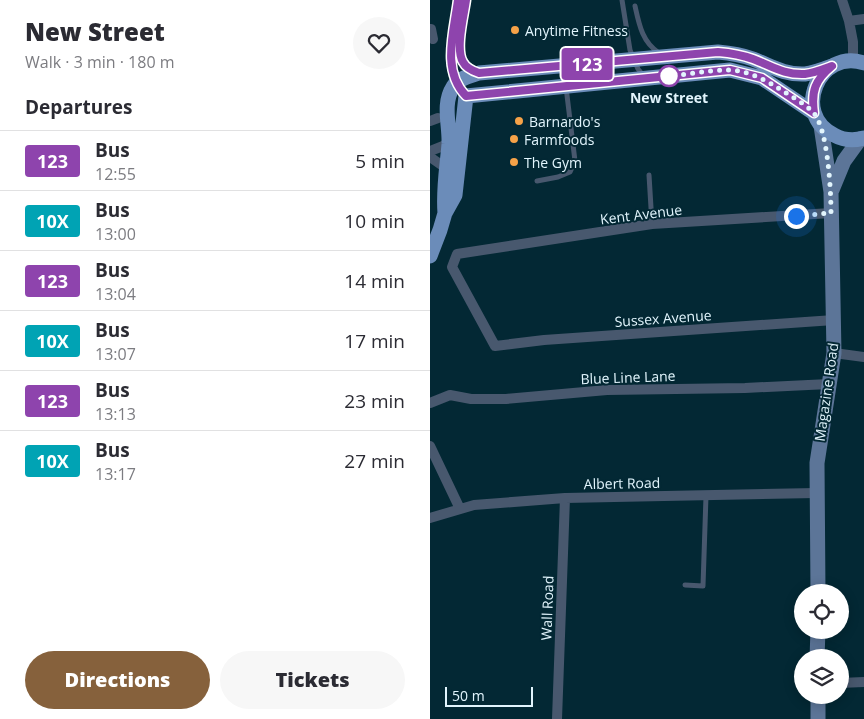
<!DOCTYPE html>
<meta charset="utf-8">
<style>
body{margin:0;font-family:"Open Sans",sans-serif;background:#f7f7f7;color:#2b2b33;height:100vh;display:flex;flex-direction:column;font-size:19px;white-space:nowrap}
*{box-sizing:border-box;margin:0}
p{font-size:16px;color:#7c7c81}
.icon{flex:none;width:28px;height:28px;fill:none;stroke:currentColor;stroke-width:2;stroke-linecap:round;stroke-linejoin:round}
.map{position:relative;flex:1;overflow:hidden}
.sheet{display:flex;flex-direction:column;background:#fff;width:430px}
.sheet>*{flex:none}
.badge{padding:0 10px;border-radius:4px;font-size:18px;line-height:32px}
.tools{position:absolute;left:364px;top:584px;display:grid;gap:10px}
.tools a{display:grid;place-items:center;width:55px;height:55px;border-radius:50%;background:#fff;box-shadow:0 2px 12px #0003;font-size:25px}
.scale{position:absolute;left:15px;bottom:12px;width:88px;box-sizing:border-box;padding-left:5px;border:2px solid #e2f5fd;border-top:0;font-size:14px;line-height:18px;white-space:nowrap;color:#e2f5fd;-webkit-text-stroke:4px #032834;paint-order:stroke}
.you{position:absolute;width:25px;height:25px;margin:-12px;border:4px solid #fff;border-radius:50%;background:#1a73e8;box-shadow:0 0 0 8px #1a73e833}
.map>.badge{position:absolute;translate:-50% -50%;box-shadow:0 0 0 2px #fff}
h2{padding:0 25px;font-size:19px;line-height:45px}
.round{display:grid;place-items:center;flex:none;width:52px;height:52px;border-radius:26px;background:#f7f7f7}
.overview{display:flex;align-items:center;justify-content:space-between;height:85px;padding:0 25px}
h1{font-size:24px;font-weight:800;line-height:38px}
.button{display:flex;gap:10px;margin-top:auto;padding:10px 25px}
.button a{flex:1;height:58px;border-radius:30px;background:#86613c;color:#fff;font-size:20px;font-weight:800;line-height:58px;text-align:center}
.button a+a{background:#f7f7f7;color:#2b2b33}
ul{padding:0;list-style:none}
li{display:flex;align-items:center;gap:15px;height:60px;padding:0 25px;border-top:1px solid #e1e1e2}
li div{flex:1}
li b{display:block;font-size:19px}
li em{font-style:normal}
li .badge{min-width:55px;font-weight:700;text-align:center}
main{display:flex;flex:1;min-height:0}
.map>svg:first-child{display:block}
</style>
<main>
<section class="sheet">
<div class="overview"><div><h1>New Street</h1><p>Walk · 3 min · 180 m</p></div><a class="round"><svg class="icon" aria-label="heart" viewBox="0 0 24 24"><path d="M12 20l-8-8c-3-5 5-10 8-4 3-6 11-1 8 4z"/></svg></a></div>
<h2>Departures</h2>
<ul>
<li><span class="badge" style="background:#8e44ad;color:#fff">123</span><div><b>Bus</b><p>12:55</p></div><em>5 min</em></li>
<li><span class="badge" style="background:#00a3b4;color:#fff">10X</span><div><b>Bus</b><p>13:00</p></div><em>10 min</em></li>
<li><span class="badge" style="background:#8e44ad;color:#fff">123</span><div><b>Bus</b><p>13:04</p></div><em>14 min</em></li>
<li><span class="badge" style="background:#00a3b4;color:#fff">10X</span><div><b>Bus</b><p>13:07</p></div><em>17 min</em></li>
<li><span class="badge" style="background:#8e44ad;color:#fff">123</span><div><b>Bus</b><p>13:13</p></div><em>23 min</em></li>
<li><span class="badge" style="background:#00a3b4;color:#fff">10X</span><div><b>Bus</b><p>13:17</p></div><em>27 min</em></li>
</ul>
<div class="button"><a>Directions</a><a>Tickets</a></div>
</section>
<div class="map">
<svg width="434" height="719" viewBox="0 0 434 719">
<rect width="100%" height="100%" fill="#032834"/>
<g fill="none" stroke-linecap="round" stroke-linejoin="round">
<path stroke="#48586e" stroke-width="5" d="M192,0l8,50 8,19 5,6
M205,6c4,18 7,36 24,47
M219,175l3,49
M107,181l21,-4 12,-5 5,-11 -9,-74
M255,585l18,1 3,-90"/>
<path stroke="#48586e" stroke-width="10" d="M28,0c-4,32 -17,71 8,96
M36,0c-2,15 -11,49 -3,62 3,6 10,9 16,11
M412,0l7,21 4,21v19
M419,21l15,-2
M1,29l2,10
M0,121l8,-3
M0,151l13,-5 6,-5
M0,157l20,14
M401,213l-179,11 -195,30 -5,13 43,79 49,-6 290,-20
M404,353l30,4
M0,403l20,-8 21,4h35l101,-9 138,-2 84,-4
M0,446l30,63
M0,518l44,-13 91,-7 251,-5
M410,683l24,-1
M127,719l8,-221"/>
<path stroke="#5c7598" stroke-width="15" d="M402,190l12,-29 16,-22
M388,592l-1,-129 17,-110 -3,-161 -10,-66
M387,658l1,-28
M388,695v24"/>
<path stroke="#6b8cb9" stroke-width="15" d="M434,63c-45,-15 -73,51 -30,72 9,5 20,6 30,3
M15,213c-2,-23 2,-45 4,-69 1,-18 -7,-40 4,-57 5,-9 17,-11 26,-14l239,-21c12,1 24,3 35,7 18,7 31,16 52,15 9,-1 19,-5 27,-8
M0,256l10,-26 5,-17 10,-18 11,-99 264,-26 32,8 52,35"/>
</g>
<g fill="none" stroke-linecap="round" stroke-linejoin="round">
<g stroke="#fff" stroke-width="11">
<path id="line" d="M28,0c-4,32 -17,70 8,96l264,-26 32,8 52,35c-3,-22 1,-33 18,-47 -8,3 -18,7 -27,8 -22,1 -33,-8 -52,-15 -11,-4 -23,-6 -35,-7l-239,21c-6,-2 -13,-5 -16,-11 -8,-13 1,-47 3,-62"/>
</g>
<use href="#line" stroke="#8e44ad" stroke-width="8"/>
<path stroke="#e2f5fd" stroke-width="5" stroke-dasharray="0 9" d="M239,76l-6,1c21,-2 44,-7 65,-7 18,0 36,9 50,18 11,7 26,15 35,24 15,16 18,79 18,101l-35,3"/>
</g>
<g fill="#f6a248" stroke="#032834" stroke-width="2">
<circle cx="85" cy="30" r="5"/>
<circle cx="89" cy="121" r="5"/>
<circle cx="84" cy="139" r="5"/>
<circle cx="84" cy="162" r="5"/>
</g>
<circle fill="#fff" stroke="#8e44ad" stroke-width="2.5" cx="239" cy="76" r="10"/>
<g text-anchor="middle" dominant-baseline="central" stroke-width="4" stroke-linejoin="round" paint-order="stroke">
<g font-size="14" fill="#e2f5fd" stroke="#032834" text-anchor="start">
<text x="95" y="30">Anytime Fitness</text>
<text x="99" y="121">Barnardo's</text>
<text x="94" y="139">Farmfoods</text>
<text x="94" y="162">The Gym</text>
</g>
<g font-size="14" font-weight="bold" fill="#e2f5fd" stroke="#032834">
<text x="239" y="97">New Street</text>
</g>
<g font-size="14" fill="#e2f5fd" stroke="#032834">
<text transform="translate(211 214) rotate(-7)">Kent Avenue</text>
<text transform="translate(233 318) rotate(-4)">Sussex Avenue</text>
<text transform="translate(198 377) rotate(-2)">Blue Line Lane</text>
<text transform="translate(396 392) rotate(-82)">Magazine Road</text>
<text transform="translate(192 483) rotate(-1)">Albert Road</text>
<text transform="translate(117 608) rotate(-88)">Wall Road</text>
</g>
</g>
</svg>
<div class="tools">
<a><svg class="icon" aria-label="locate" viewBox="0 0 24 24"><circle cx="12" cy="12" r="6"/><path d="M12 2v4M12 18v4M2 12h4M18 12h4"/></svg></a>
<a><svg class="icon" aria-label="layers" viewBox="0 0 24 24"><path d="M12 4l9 5-9 5-9-5zM3 14l9 5 9-5"/></svg></a>
</div>
<div class="scale">50 m</div>
<div class="you" style="left:366px;top:216px"></div>
<b class="badge" style="left:157px;top:64px;background:#8e44ad;color:#fff">123</b>
</div>
</main>
